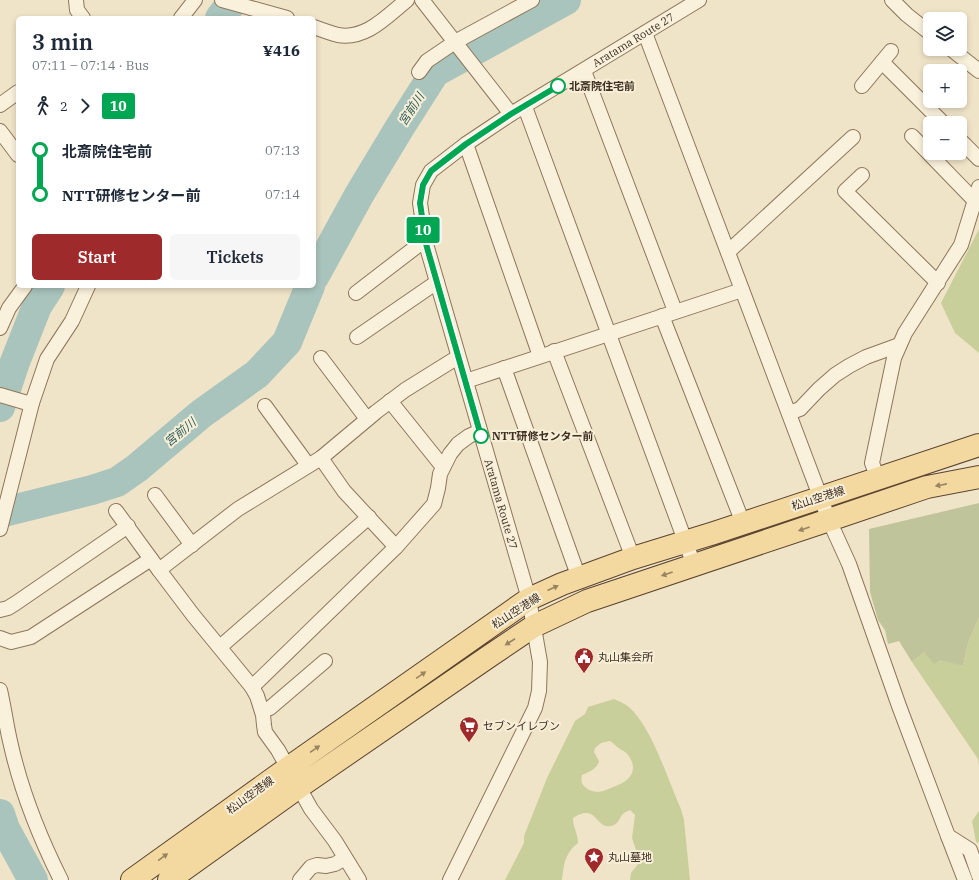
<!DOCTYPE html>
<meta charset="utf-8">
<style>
body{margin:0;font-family:"IBM Plex Serif","Noto Sans JP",serif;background:#f6f6f7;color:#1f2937;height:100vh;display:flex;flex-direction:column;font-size:15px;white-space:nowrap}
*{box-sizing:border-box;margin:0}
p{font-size:13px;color:#747a83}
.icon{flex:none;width:22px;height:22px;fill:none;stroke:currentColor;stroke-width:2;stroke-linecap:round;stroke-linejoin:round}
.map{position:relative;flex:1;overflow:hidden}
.drawer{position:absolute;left:16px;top:16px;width:300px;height:272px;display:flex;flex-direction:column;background:#fff;border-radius:6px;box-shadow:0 2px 6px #0003}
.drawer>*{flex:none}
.badge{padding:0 8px;border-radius:3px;font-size:14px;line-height:26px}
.controls{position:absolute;left:923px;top:12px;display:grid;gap:8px}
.controls a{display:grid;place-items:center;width:44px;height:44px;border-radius:6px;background:#fff;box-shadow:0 2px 6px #0003;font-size:20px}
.map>.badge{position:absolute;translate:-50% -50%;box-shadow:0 0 0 2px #fff}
.legs{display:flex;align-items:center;gap:6px;height:44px;padding:0 16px;font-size:13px}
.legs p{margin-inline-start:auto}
.headline{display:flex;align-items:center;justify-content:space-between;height:68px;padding:0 16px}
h1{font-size:22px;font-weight:600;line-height:30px}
.primary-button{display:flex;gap:8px;margin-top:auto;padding:8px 16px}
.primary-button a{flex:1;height:46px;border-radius:6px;background:#9e2a2b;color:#fff;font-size:16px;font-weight:600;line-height:46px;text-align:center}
.primary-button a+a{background:#f6f6f7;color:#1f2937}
ul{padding:0 16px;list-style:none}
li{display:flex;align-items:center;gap:14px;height:44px;font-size:15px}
li i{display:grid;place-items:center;width:6px;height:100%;margin:0 5px;background:currentColor}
li i::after{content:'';width:10px;height:10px;margin:-5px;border:3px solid;border-radius:50%;background:#fff}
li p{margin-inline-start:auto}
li:first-child i{background:linear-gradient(#0000 50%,currentColor 0)}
li:last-child i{background:linear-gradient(currentColor 50%,#0000 0)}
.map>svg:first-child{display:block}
</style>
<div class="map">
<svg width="979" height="880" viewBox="0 0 979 880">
<rect width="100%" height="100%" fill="#f0e4c8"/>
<path fill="#c9cf9b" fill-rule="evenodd" d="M979,229v124l-24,-20 -14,-30z
M979,617v149l-1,-7 -66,-97 12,-10 16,7 23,7 5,-23z
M614,699c7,3 14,6 19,12 21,23 35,69 48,98l3,11 6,60h-60l1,-7 7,-9 -1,-11 -5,-15 3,-23 -5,-5c-2,1 -4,2 -6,3 -5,4 -5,12 -13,13 -16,3 -14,-24 -38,-8 0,9 5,16 5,25 -13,10 -14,21 -16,37h-57l19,-37v-7l23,-58 28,-57 10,-7 3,-7zM610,741c4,2 6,6 10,8 1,1 4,2 5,3 3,2 5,6 7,10 4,12 -5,19 -14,23 -12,5 -23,12 -34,1 -3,-3 -3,-7 -2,-11 7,-3 15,-6 17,-14l-5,-9 1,-4 6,-5z
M979,811v32l-3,-1 -4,-21z"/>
<path fill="#bfc49a" d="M979,503v114l-11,26 -5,23 -23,-6 -6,4 -10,-12 -12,10 -13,-21 -11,3 -3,-14 -7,-10 -8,-28 -1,-63z"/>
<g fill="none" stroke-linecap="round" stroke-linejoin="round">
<path stroke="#a9c4bc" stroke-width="30" d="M220,18l14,-18
M314,277l45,-82 41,-68 35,-55 131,-72
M0,407l15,-45 22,-56 13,-20
M0,513l92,-23 25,-8 20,-14 64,-54 56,-40 30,-32 23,-56
M0,814l5,15 28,51"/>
<g stroke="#8d765c" stroke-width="16">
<g id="street">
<path d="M76,0l1,10 6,8"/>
<path d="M222,0l65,18"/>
<path d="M422,0l89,114"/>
<path d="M892,0l15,15 23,18"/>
<path d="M181,18l14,-18"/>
<path d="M314,27c8,3 16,6 24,8 28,5 49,-19 69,-35"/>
<path d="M645,33l184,487 20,44 50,142 49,130 22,14 9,26"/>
<path d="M951,49l28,22"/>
<path d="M882,62l61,61"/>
<path d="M584,71l91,240"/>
<path d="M419,72l8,-11 28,-19 77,-42"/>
<path d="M862,86l29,-35"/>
<path d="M0,105l18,-13"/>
<path d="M525,107l169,458"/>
<path d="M0,131l18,24"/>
<path d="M912,136l62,64"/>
<path d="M960,140l19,19"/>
<path d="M466,144l74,212"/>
<path d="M862,175l-17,16 93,92"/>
<path d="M728,252l125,-115"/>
<path d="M356,293l69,-53"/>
<path d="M662,316l81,207"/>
<path d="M0,328l9,-20 16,-22"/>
<path d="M357,337l80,-55"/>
<path d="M554,351l79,207"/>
<path d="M321,358l46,61"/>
<path d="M504,368l75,210"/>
<path d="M466,381l276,-91"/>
<path d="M0,395l24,7 8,1"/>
<path d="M390,401l53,66"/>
<path d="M265,406l43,59"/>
<path d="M789,413l11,-4 19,-20 16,-14 14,-9 17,-9 33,-12"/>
<path d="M878,479l-6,-16 22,-105 11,-25 56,-88 18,-58"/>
<path d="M155,495l37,50"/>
<path d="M116,511l35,48"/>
<path d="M0,529l32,-126 15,-44 25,-38 16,-35"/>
<path d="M396,547l38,-43 4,-16 2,-14 10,-20 8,-10 11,-8 11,-5"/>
<path d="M159,570l34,45 59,72 5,9 6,19 1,10 1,7 13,18 33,59 24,32 24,39"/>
<path d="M0,610l8,-2 8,-5 112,-77"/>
<path d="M0,638l11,4 20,-5 120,-78 8,11 79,-61 83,-51 55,-46 29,-22 53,-33"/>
<path d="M220,647l149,-130"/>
<path d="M252,687l144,-140 -52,-56 -23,-33"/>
<path d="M0,690c4,17 6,34 10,51 10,46 30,97 51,139"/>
<path d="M262,711l8,-3 55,-47"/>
<path d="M948,836l17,44"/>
<path d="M300,880l11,-13 6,-2 9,1 9,-2 10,-6"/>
<path id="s1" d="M450,880l85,-172 4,-17 1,-29 -11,-63 -103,-355 -6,-41 3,-18 8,-14 35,-27 45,-30 188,-114"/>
</g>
</g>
<g stroke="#5b4430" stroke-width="24">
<path id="primary" d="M132,880l156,-112 241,-169 33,-15 71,-26 81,-25 265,-88
M169,880l130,-93 192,-132 43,-29 53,-25 242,-81 98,-33 52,-10"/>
</g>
<use href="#street" stroke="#faf1dc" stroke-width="14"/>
<use href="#primary" stroke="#f3d9a0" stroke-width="22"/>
</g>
<defs><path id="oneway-solid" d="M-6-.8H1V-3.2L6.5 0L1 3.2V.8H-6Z"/></defs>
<g fill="#988460">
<use href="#oneway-solid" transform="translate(941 485) rotate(169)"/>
<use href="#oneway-solid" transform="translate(804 529) rotate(161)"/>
<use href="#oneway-solid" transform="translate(667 574) rotate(161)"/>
<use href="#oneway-solid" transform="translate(553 588) rotate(-24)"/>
<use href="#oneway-solid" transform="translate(510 642) rotate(147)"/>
<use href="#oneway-solid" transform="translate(421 675) rotate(-35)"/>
<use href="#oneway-solid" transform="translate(315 749) rotate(-35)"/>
<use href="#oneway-solid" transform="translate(163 857) rotate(-36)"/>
</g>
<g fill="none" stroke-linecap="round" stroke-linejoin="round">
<g stroke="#fff" stroke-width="9">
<path id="line-1" d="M481,436l-55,-192 -6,-41 3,-18 8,-14 35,-27 45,-30 47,-28"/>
</g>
<use href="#line-1" stroke="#00a651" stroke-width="6"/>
</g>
<defs>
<g id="civic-pin" transform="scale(1)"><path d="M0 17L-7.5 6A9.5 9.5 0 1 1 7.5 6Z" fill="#9e2a2b" stroke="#f7eed8"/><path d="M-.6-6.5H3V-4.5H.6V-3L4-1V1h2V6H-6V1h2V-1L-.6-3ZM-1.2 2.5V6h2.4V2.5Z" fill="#fff"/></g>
<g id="supermarket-pin" transform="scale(1)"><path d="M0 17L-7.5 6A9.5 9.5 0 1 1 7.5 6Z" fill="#9e2a2b" stroke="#f7eed8"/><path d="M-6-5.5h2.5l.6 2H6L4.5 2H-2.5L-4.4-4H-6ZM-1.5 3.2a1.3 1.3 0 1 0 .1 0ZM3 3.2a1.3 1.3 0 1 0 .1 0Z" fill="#fff"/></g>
<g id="sight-pin" transform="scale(1)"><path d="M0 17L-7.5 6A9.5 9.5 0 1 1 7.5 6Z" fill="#9e2a2b" stroke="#f7eed8"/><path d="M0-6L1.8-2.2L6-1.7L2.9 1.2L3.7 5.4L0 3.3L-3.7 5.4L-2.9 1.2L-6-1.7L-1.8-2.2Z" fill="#fff"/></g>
</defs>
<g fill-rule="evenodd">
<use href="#civic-pin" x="584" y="657"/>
<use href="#supermarket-pin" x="469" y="726"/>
<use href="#sight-pin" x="594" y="857"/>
</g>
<g fill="#fff" stroke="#00a651" stroke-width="2">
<circle cx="558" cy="86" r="7"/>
<circle cx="481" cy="436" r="7"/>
</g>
<g text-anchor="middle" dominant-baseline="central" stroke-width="4" stroke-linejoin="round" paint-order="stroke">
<g font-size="11" fill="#3d2e20" stroke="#f7eed8">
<text stroke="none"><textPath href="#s1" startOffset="989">Aratama Route 27</textPath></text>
<text transform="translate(818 498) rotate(-18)">松山空港線</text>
<text transform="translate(501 504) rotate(74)">Aratama Route 27</text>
<text transform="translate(516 611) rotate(-33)">松山空港線</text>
<text transform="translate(250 795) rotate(-36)">松山空港線</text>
</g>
<g font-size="11" font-weight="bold" fill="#3d2e20" stroke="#f7eed8" text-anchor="start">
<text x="569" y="86">北斎院住宅前</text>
<text x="492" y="436">NTT研修センター前</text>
</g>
<g font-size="11" fill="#3d2e20" stroke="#f7eed8" text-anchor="start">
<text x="598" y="657">丸山集会所</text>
<text x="483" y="726">セブンイレブン</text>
<text x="608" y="857">丸山墓地</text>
</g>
<g font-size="12" font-style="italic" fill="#2f5d5a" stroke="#f7eed8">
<text transform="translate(411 109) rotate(-57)">宮前川</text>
<text transform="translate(180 432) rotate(-40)">宮前川</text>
</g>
</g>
</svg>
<div class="controls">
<a><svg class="icon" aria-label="layers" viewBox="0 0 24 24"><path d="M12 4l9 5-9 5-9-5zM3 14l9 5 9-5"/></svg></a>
<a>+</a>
<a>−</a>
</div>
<b class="badge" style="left:423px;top:230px;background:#00a651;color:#fff">10</b>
<section class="drawer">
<div class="headline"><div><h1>3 min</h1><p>07:11 – 07:14 · Bus</p></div><b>¥416</b></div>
<div class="legs"><svg class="icon" aria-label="walk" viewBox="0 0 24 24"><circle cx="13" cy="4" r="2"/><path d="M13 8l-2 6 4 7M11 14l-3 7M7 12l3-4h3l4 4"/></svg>2<svg class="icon" aria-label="forward" viewBox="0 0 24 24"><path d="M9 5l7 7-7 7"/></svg><b class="badge" style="background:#00a651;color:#fff">10</b></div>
<ul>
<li><i style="color:#00a651"></i><b>北斎院住宅前</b><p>07:13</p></li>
<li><i style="color:#00a651"></i><b>NTT研修センター前</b><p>07:14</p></li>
</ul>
<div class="primary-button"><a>Start</a><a>Tickets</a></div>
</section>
</div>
